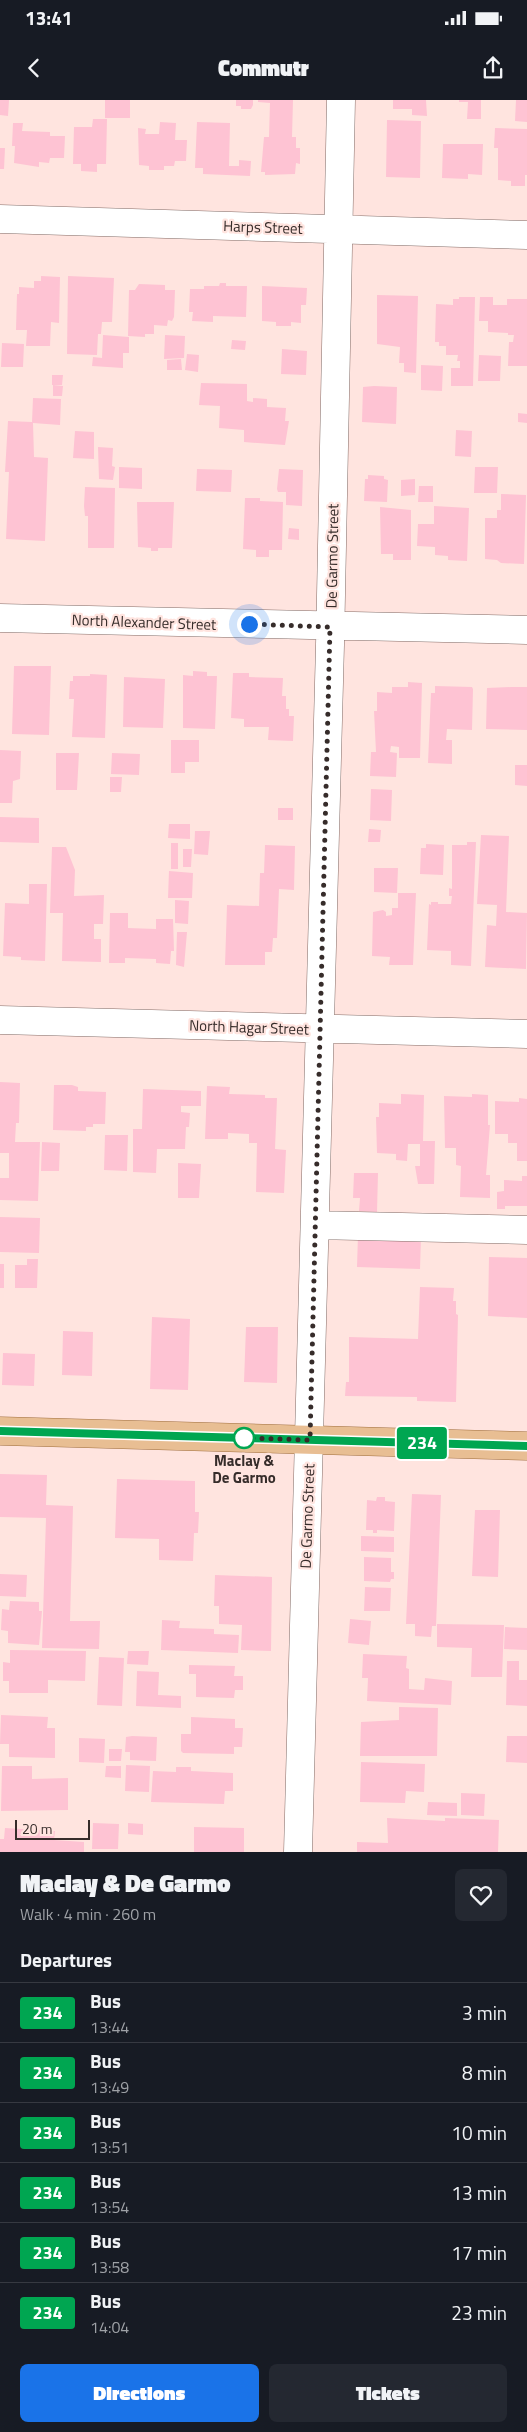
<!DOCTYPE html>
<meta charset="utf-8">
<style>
body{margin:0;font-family:"Titillium Web",sans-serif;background:#242831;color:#f1f3f6;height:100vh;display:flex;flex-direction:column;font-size:19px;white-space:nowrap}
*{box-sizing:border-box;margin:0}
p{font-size:16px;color:#9ea1a6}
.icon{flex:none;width:28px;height:28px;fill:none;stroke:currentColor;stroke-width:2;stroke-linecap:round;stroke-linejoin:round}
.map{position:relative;height:1752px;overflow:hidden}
.panel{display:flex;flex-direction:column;background:#171b24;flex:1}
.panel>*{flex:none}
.badge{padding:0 10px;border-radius:4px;font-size:18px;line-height:32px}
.scale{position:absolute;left:15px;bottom:12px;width:75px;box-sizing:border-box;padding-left:5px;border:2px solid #362c2a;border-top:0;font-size:14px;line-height:18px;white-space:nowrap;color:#362c2a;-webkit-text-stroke:4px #ffe4df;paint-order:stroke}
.you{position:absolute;width:25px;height:25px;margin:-12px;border:4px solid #fff;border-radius:50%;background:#1a73e8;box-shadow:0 0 0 8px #1a73e833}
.map>.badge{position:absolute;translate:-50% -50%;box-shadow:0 0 0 2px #fff}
h2{padding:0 20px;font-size:19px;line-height:45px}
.round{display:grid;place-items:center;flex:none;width:52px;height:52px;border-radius:8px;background:#242831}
.headline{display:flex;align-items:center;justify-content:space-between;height:85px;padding:0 20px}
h1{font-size:24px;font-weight:800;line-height:38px}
.cta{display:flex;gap:10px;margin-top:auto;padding:10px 20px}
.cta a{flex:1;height:58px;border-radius:8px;background:#1a73e8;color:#fff;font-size:20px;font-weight:800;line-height:58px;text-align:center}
.cta a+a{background:#242831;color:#f1f3f6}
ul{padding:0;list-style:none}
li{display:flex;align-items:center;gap:15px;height:60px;padding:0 20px;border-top:1px solid #363941}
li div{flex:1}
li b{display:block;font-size:19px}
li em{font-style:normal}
li .badge{min-width:55px;font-weight:700;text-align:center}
.status{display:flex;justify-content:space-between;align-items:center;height:35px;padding:0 25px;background:#171b24;direction:ltr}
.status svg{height:14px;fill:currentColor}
header{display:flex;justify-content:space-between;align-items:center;height:65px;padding:0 20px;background:#171b24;font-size:22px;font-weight:800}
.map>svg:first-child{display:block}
</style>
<div class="status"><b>13:41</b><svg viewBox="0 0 49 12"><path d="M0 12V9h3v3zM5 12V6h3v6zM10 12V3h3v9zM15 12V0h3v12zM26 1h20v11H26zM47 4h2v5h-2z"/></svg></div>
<header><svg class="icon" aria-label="back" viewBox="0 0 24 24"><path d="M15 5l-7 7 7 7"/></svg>Commutr<svg class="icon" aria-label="share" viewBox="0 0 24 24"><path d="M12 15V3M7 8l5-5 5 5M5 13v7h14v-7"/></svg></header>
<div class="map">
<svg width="527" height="1752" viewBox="0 0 527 1752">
<rect width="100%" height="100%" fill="#ffe4df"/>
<path fill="#fec3d3" d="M0,0h9l-1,16 -8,-1z
M105,0h25v18h-25z
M236,0h17v5l-2,4h-10v-3h-5z
M258,0h35l-1,37h4v11h4v16l-4,-1 -1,11 -30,1v-3h-4l3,-35h5l1,-34 -12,-1z
M393,0h33l1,16 -15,-1v-6h-19z
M459,0h22v19h-14l1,-17h-9z
M516,0h11v22l-12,-1z
M93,19h14l-1,45h-9v8l-16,-1v-7h-8l1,-37h18z
M387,20l34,1 -1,57 -34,-1z
M160,22l16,1 -1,17h12l-1,21h-11l-1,5h-10v4h-15v-4l-10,-1 -1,-37 8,1 -1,5h14z
M197,22l33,1 -1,43h10v-6l12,1 -1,15 -47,-2v-6h-8z
M13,23h10l-1,8 28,1v4h15l-1,22h-14l-1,5 -10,-1v5l-25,-4 1,-17h-3z
M495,28l32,1v46h-2v11h-14v-5l-13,-1v-32h-4z
M443,44h40l-1,31 -14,-1v5l-26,-1z
M0,48h5l-1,21h-4z
M41,176l19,1 -1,46 -8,-1 -1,24h-24l1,-16h-11l1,-36h2v-7l15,1v-7h7z
M68,176l46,2 -2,44h-10l-1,12h-3l-1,21 -30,-1z
M220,183h6v3h21l-1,31 -33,-1v6l-21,-1 1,-9h-4l1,-23h14v-3h15z
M139,184l26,1v5h10l-1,27 -2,4 -4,-1 -1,6 -13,-1v9h-9v3l-17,-1 1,-46h6z
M262,186l45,2 -1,17h-5v18l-10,-1v4h-15v-4l-14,-1z
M377,195l41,1 -2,77 -12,-1v-9h-5l1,-16 -23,-3z
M459,197h16l-2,89h-22v-18h9v-7h-3l1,-6h-12v-9h-7v-4h-4l1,-38 17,1v-6h6z
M480,197h13v8h14v-6h20v67h-19l1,-24h4l1,-7h-6v-2l-20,-1v-11h-9z
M103,235l26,2v16h-6v15l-31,-2 1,-9 9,1z
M165,235l20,1 -1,22 -20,1z
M232,240l14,1 -1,9 -14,-1z
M2,243l22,1 -1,23h-22z
M282,249l25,2 -1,24 -25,-1z
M187,254l12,1 -1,17 -13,-2z
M479,255l22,1 -1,25h-22z
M181,259l1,11h-15v-10z
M421,265l22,1 -1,25 -21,-1z
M52,275h11l-1,10h-10z
M201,283l46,1v17l6,1v-4l14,1v8l19,1 -1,13h4l-4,24 -41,-3v-12l-25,-2 1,-22 -21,-1z
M53,285l10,1 -1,10h-9z
M374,286l23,1 -1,37 -34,-2 1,-35z
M33,298l28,1 -1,26 -27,-2 1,34 14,1 -3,83 -39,-2 3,-67h-4l3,-51 24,1z
M518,313l9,1v9l-9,-1z
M456,330l16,1 -1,26 -16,-1z
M75,331l19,1v27l-21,-1z
M98,347l15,1 -1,18 3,1 -2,13 -14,-1z
M119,367l23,1v21l-23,-1z
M475,367h23l-1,26h-23z
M197,369l35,1 -1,22 -35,-1z
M279,369l24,1 -1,36 -16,-1v-13h-8l-1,-3z
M368,375l16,1v3l4,1 -1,22 -23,-1 1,-22h3z
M415,379v16l-14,1v-16z
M419,386h14v16h-15z
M85,387l30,1 -1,60h-26v-32h-3l-1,-10z
M501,394l25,1 -2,69 -23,-1 -4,-3 -12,-1v-41h12v-8h4z
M245,398h15v3l23,1 -1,48h-13v7h-13v-7l-13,-1z
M137,402h37l-2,46h-14v3h-7v-3l-13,-1z
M434,406l35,2 -2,53 -19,-1v-4l-13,-1v-8l-18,-1 1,-22h16z
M380,407l31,3v50h-18v-6h-12z
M289,428l10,1v11l-11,-1z
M14,566h37l-2,69 -37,-1z
M193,571l14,1v4h10l-2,53 -32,-1v-53l10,1z
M233,573h16v4l34,1 -1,18h4v13h3v7h5l-1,25 -25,-1 1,-13h-25v-8l-13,-1z
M90,574l17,1 -2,63 -33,-1 2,-38h-5l1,-18h3v-5h17z
M124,577l41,2 -2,49 -40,-1z
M408,582l14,1 -2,75h-21v-11l-8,-1 -1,6 7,1 -1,24 -26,-1 1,-24h5l-2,-41h3v-19l15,1v-6h16z
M435,586l37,1 1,2 -1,41 -25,-1 -1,11h6v24l-24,-1 3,-70h4z
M511,587h16v43l-41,-1 1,-41z
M171,640h28v22h-14v11h-14z
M0,650l21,1 -1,28 -7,2 -1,22h-12z
M56,653h23l-2,37h-21z
M112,653l28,1 -1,21 -28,-1z
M515,665h12v21l-12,-1z
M110,677h12l-1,15h-11z
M371,689l21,1 -1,31 -21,-1z
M278,708h15v12h-15z
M0,717l39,1v25l-39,-1z
M169,724h21v15l-22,-1z
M369,729l12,1 -1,12h-12z
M195,731h15l-2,24 -14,-1z
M481,735l28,1 -3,76 21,1 -1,56 -41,-2 2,-42 9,1 1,-21 -20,-1z
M467,742h9l-5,124 -20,-1v-14l-24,-1 2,-46 2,1v-3h7v2h13l1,-8h-3v-8l3,1v-44h15z
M171,743h7v26h-7z
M426,744l18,1 -1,30 -23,-1 1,-26h5z
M265,745l30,1 -1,44 -15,-1 -2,49h-4l-1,14h-7v13h-40l2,-60 32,1 1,-33h4z
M52,747h14l9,23 -1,26 30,-1 -1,29h-9v15h7v23l-39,-1 1,-48h-13z
M183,749h9l-1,18h-8z
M374,768h24l-1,25 -23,-1z
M169,771l24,2 -1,25h-24z
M29,784h18l-2,77 -24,-1v-3l-18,-1 2,-53 24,1z
M398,793h18l-3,72h-24l1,-8 -18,-1 1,-44 10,-2 3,2v4l6,-1v-7h6z
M175,800l14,1 -1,23 -13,-1z
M110,813h18v15l28,1v-10h17l1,32h-3l-1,13 -14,-1v-4l-31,-1v5h-16z
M177,832h10l-3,35 -8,-2z
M0,982l20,1 -1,40h-3l-1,19h25l-2,59 -38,-1v-22h9v-25h-9z
M54,985h18l6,2v4l28,1 -1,32h-12v3h-7v4l-33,-1z
M207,986l23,1 -1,7 36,1v3h12l-2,51 11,1 -2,43 -28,-1 1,-49h-8v-9l-21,-1v6h-23z
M143,989l58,2v15h-20v6l9,1 -1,14h-3l-1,22h-28l-1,24 -23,-1v-43h9z
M401,994l23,1 -1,46h12l-1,43h-16l-3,-18h5v-22h-12l-1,17 -11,-1v-6l-19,-1 -1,-36h3v-14l22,1z
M472,994l16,1v30h2l-4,50h4v23l-30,-1 1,-31 -5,-1v-17h-11l-1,-52 28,1z
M519,998l8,1v62h-10v-18h-9v-9h-13v-33l24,1z
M105,1035h23l-1,36 -23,-1z
M42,1042l18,1 -1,28h-18z
M178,1063l23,1 -2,34h-21z
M354,1073h24l-1,39 -18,-1 1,-13h-7z
M522,1076h5v30h-22v3h-8v-17l7,-1v-11l18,1z
M0,1117l40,1 -1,35 -39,-1z
M358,1135l63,2 -1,32 -63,-2z
M489,1157l38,1v60l-39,-2z
M27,1159h11l-1,29h-22v-23h12z
M0,1164h4v24h-4z
M420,1187l34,1 -1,13h3v13l2,1 -2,87 -39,-1v-4l-72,-1 1,-14h3v-45l69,2z
M152,1217l38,2 -2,71 -38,-1z
M246,1227h32l-1,56 -33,-1z
M63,1231l30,1 -1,44 -30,-1z
M3,1253l32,1 -1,32 -32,-1z
M0,1374l47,1 -1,30 27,1 -3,115h30l-1,28 -57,-1 4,-130 -46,-1z
M117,1379l78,2v31h4l-1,21h-4l-1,28 -34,-1v-21l-44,-1z
M412,1394l29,1 -5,131h-4l-1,11 -16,-1v-12h-9z
M377,1397h8v4l10,1 -1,29 -17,-1v3h-4v-3h-7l1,-30 9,1z
M475,1410h25l-2,67 -26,-1z
M361,1436l33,1v15l-33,-1z
M364,1457l27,1v14h3v7h-3l-1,3 -26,-1z
M0,1474l27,1 -1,22 -26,-1z
M215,1475l57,2 -1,74 -30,-1 1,-25 -23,-1v-18h-5z
M365,1487l26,1 -1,23h-26z
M10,1501l29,1v9h3l-3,34 -31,-2v-12l-7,-1 1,-21 7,1z
M350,1519l21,2 -2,24 -21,-2z
M162,1520l18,1 -1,7 35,1v5l25,1 -1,18 -77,-3z
M437,1524l67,1 -2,52h-31l1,-29 -35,-1z
M505,1527l22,1v22l-23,-1z
M10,1550l76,1 -1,30 -37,-1v13h-39v-12h-6v-19l7,1z
M128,1551h21l-1,14 -21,-1z
M363,1554l44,2 -1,12 3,1v20l15,1 1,-12 27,3 -1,24 -84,-4 1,-23h-6z
M99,1557l25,1 -2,48 -25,-1z
M507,1561h12v19h8v26l-21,-1z
M189,1565l46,1 -1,10h9v14h-8l-1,8 -38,-1v-23h-7z
M137,1571l22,1 -1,23 23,1v12l-45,-2z
M399,1607l39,1 -1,48h-77l1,-34 38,-2z
M1,1615l47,2 -1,11h8v30l-46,-1v-13h-9z
M191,1617l44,2v9h8l-1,19h-8v7l-51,-1 -2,-2v-17h10z
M132,1636l25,1 -1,24 -26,-1v-8h-5l1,-15z
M507,1636h20v27l-21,-1z
M79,1638l26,1 -1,24 -25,-1z
M109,1649h13l-1,12h-12z
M361,1662l64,2 -1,28 -18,-1 -1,12 -45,-1z
M126,1665l24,1 -1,26 -24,-1z
M2,1666h30v13l36,-1v32l-67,1z
M106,1666h15v12l-16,-1z
M176,1667h15v4l42,2v18h-8l-1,13 -73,-2 2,-31 23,1z
M461,1693l24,1 -1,22 -23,-1z
M428,1702l29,1v13l-30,-1z
M387,1718l58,3v-3l54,2 -1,32h-141v-10l31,1z
M93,1723l26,1 -1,25h-26z
M128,1723l15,1v11l-15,-1z
M194,1727l50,1v24h-50z
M5,1728l50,3 -1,9 30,2v10h-84v-13h4z"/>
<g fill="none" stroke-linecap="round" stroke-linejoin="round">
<g stroke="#836c67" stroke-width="29">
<path id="minor" d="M0,119l527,16
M0,518l527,12
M0,920l527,14
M315,1125l212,5
M298,1752l32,-1207 11,-545"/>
</g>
<g stroke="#a06f3f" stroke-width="29">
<path id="major" d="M0,1331l527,15"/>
</g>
<use href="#minor" stroke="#fff" stroke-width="28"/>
<use href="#major" stroke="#e8be93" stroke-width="28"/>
</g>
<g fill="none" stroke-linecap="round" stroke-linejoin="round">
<g stroke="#fff" stroke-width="11">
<path id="line" d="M0,1331l527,15"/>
</g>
<use href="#line" stroke="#00a651" stroke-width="8"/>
<path stroke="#362c2a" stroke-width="5" stroke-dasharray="0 9" d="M244,1338l66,2 20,-813 -81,-3"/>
</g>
<circle fill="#fff" stroke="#00a651" stroke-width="2.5" cx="244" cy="1338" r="10"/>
<g text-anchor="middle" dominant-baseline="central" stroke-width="4.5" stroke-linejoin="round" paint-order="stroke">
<g font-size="15" fill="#362c2a" stroke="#ffe4df">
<text transform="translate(263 127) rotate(2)">Harps Street</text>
<text transform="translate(332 456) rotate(-89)">De Garmo Street</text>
<text transform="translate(144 522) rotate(2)">North Alexander Street</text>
<text transform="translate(249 927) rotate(2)">North Hagar Street</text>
<text transform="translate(307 1416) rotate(-88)">De Garmo Street</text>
</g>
<g font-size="15" font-weight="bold" fill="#362c2a" stroke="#ffe4df">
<text x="244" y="1360">Maclay &amp;<tspan x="244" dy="17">De Garmo</tspan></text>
</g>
</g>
</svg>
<div class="scale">20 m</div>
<div class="you" style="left:249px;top:524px"></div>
<b class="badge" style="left:422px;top:1343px;background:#00a651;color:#fff">234</b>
</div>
<section class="panel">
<div class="headline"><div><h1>Maclay &amp; De Garmo</h1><p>Walk · 4 min · 260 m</p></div><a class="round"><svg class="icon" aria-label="heart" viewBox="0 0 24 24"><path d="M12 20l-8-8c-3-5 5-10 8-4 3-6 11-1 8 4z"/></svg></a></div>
<h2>Departures</h2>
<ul>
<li><span class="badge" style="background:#00a651;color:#fff">234</span><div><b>Bus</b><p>13:44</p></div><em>3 min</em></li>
<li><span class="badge" style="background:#00a651;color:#fff">234</span><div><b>Bus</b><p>13:49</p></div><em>8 min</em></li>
<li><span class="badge" style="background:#00a651;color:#fff">234</span><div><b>Bus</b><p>13:51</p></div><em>10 min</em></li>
<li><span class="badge" style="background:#00a651;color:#fff">234</span><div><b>Bus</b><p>13:54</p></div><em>13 min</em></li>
<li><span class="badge" style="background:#00a651;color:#fff">234</span><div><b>Bus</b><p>13:58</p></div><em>17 min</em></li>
<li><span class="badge" style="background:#00a651;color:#fff">234</span><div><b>Bus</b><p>14:04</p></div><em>23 min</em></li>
</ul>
<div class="cta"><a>Directions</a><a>Tickets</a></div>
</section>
